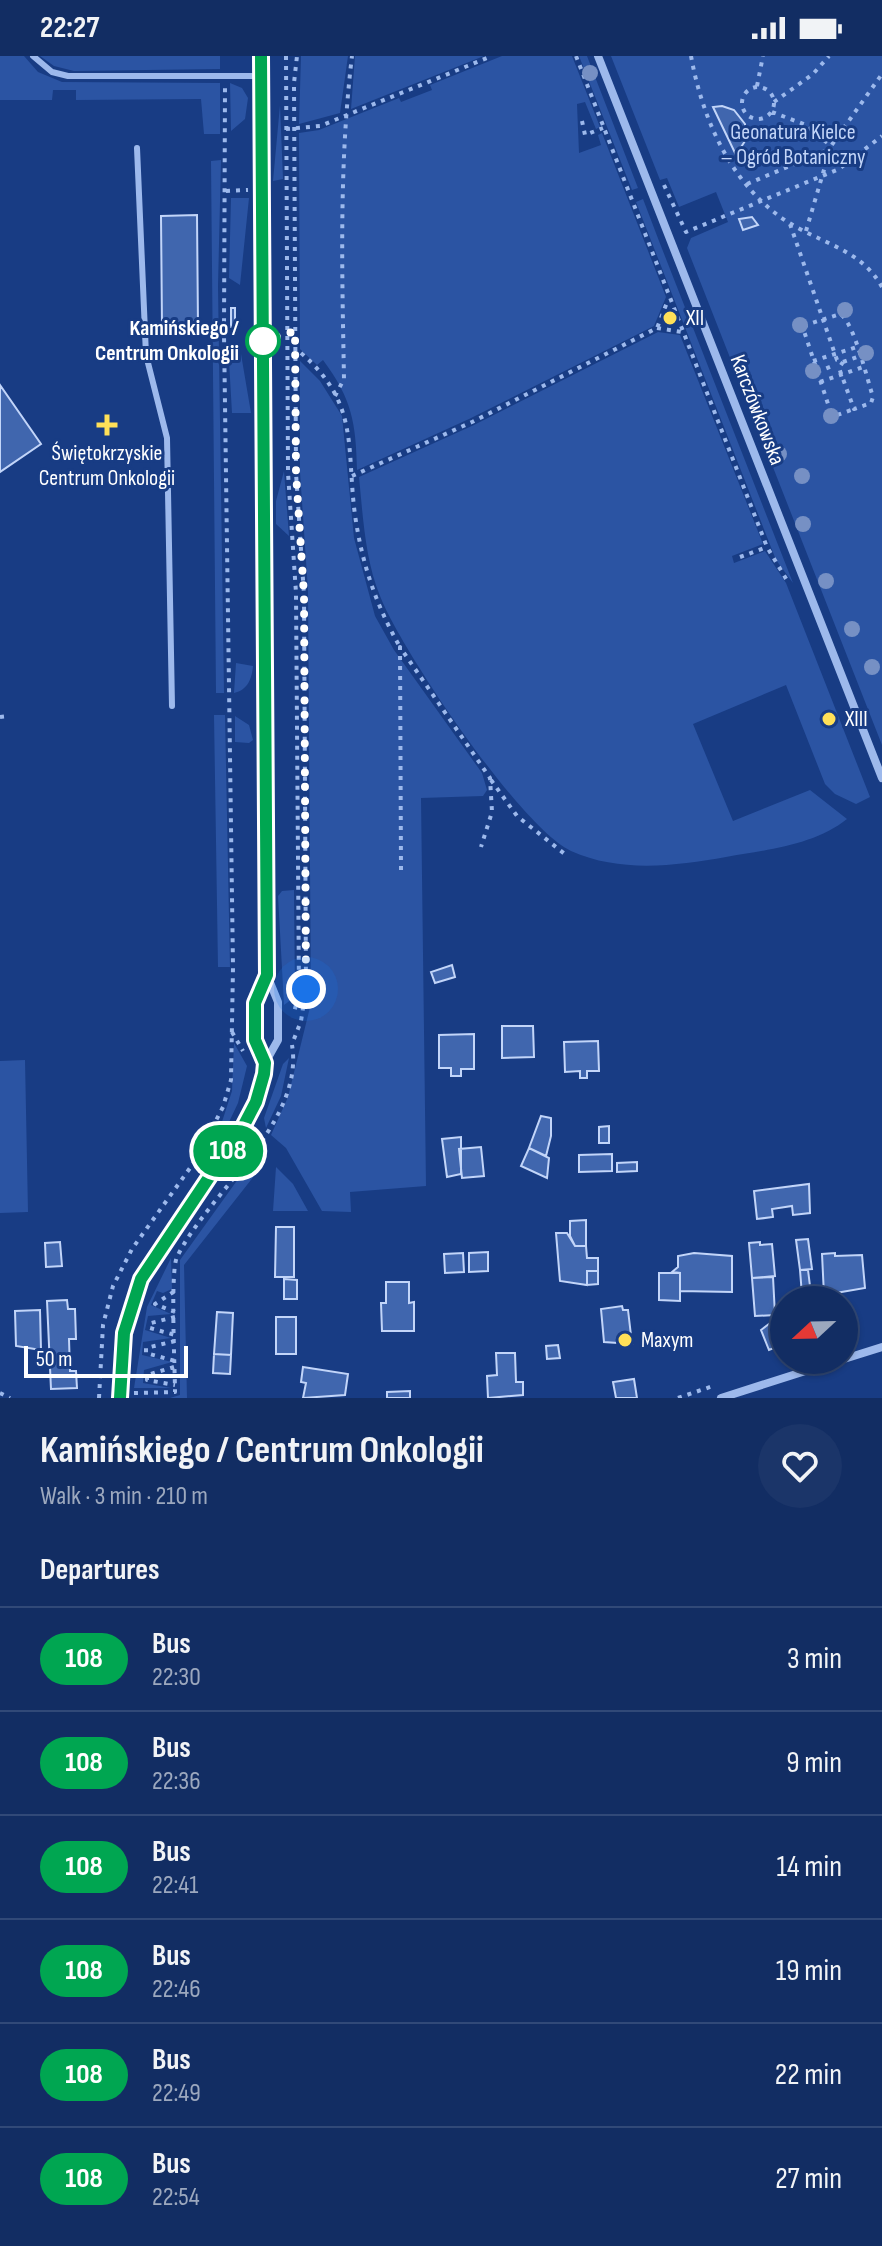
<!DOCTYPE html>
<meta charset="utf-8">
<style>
body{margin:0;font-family:"Sofia Sans Condensed",sans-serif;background:#1b3569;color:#f1f3f6;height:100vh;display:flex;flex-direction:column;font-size:30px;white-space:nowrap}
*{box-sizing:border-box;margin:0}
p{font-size:26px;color:#9ca8be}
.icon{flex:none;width:44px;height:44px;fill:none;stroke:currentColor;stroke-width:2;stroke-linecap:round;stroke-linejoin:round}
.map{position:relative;height:1342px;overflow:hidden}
.drawer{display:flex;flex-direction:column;background:#122d63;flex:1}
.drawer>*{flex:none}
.badge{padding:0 16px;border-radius:26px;font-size:28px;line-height:52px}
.needle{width:52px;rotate:248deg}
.controls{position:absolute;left:770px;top:1230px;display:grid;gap:16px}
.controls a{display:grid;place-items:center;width:88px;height:88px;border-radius:50%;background:#122d63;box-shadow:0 2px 6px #0004,0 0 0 2px #314978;font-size:40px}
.scale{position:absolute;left:24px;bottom:20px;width:164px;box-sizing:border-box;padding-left:8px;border:4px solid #fff;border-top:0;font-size:22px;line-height:28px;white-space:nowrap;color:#fff;-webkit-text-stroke:6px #183c84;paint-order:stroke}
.you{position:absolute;width:40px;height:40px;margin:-20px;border:6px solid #fff;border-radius:50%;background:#1a73e8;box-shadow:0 0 0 12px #1a73e833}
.map>.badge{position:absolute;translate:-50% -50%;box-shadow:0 0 0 4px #fff}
h2{padding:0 40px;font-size:30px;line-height:72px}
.round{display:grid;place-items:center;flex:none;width:84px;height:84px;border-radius:42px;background:#1b3569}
.headline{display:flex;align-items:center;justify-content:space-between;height:136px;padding:0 40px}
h1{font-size:38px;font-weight:700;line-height:60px}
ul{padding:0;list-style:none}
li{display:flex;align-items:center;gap:24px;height:104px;padding:0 40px;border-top:2px solid #314978}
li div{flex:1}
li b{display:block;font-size:30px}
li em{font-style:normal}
li .badge{min-width:88px;font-weight:700;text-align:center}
.status{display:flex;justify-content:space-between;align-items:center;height:56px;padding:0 40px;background:#122d63;direction:ltr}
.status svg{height:22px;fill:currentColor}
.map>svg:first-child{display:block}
</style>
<div class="status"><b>22:27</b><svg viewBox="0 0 49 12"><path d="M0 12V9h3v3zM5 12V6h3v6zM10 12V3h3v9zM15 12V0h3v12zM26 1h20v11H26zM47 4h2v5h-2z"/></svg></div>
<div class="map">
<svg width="882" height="1342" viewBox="0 0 882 1342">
<rect width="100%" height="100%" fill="#183c84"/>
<path fill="#2b54a3" d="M0,0h24l14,16 24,10 158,1v51h-16l-3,-35 -125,1v-10h-23l-1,10h-52z
M40,0h180v13l-146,2 -20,-5z
M301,0h47l-8,57 -41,11z
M355,0h129l-133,53z
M502,0h70l28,71 -4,2 -11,-27 -8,2 2,49 22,-8 -3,-10 4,-2 64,164 -12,29 -185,93 -112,51c-1,-47 -5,-71 -34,-110l-6,5 -17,-16 -1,-216 20,-3 80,-32 2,4 31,-12 -2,-5z
M579,0h8l51,132 -6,2z
M611,0h271v689l-195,-497 4,-10 37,-16 -12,-30 -37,15 -12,-29 -7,2z
M230,27l12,5 6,10 -3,21 -14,12z
M280,49l3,74 -10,2z
M221,104l-3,126 6,407h-8l-5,-532z
M231,142h18l-9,87 -11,-7z
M643,143l16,42 134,342 -17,-23 -140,-358z
M658,276l22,3 83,209 -31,12 2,7 31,-12 21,32 84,214 -14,7 -21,-10 -10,-10 -39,-99 -93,39 40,97 77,-31 37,29c-32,26 -81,31 -121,38 -51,9 -106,16 -155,-6 -50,-23 -170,-201 -191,-255 -15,-37 -17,-79 -21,-119l115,-52z
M237,297l4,1 10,59h-19l-3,-52z
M300,305l20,20 22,35 12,122 21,78 19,34 88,123 5,17 -4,6 -62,2 5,388 -76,6 1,20 -29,-1 -36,-63 -15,-13 17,-38 23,-94 -3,-413 -8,-118z
M284,415l5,65 -13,-12v-23z
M236,607l17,3c-1,12 -5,24 -19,27z
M214,659h11l5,252h-12z
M235,660l14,9 4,15 -4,3 -14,-1z
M294,834l1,107 -11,8 -6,-109 4,-5z
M234,987l13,23 -9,37 -17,36 -4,-2 15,-46z
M289,1002l-8,38 -15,32 -2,-10 19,-54z
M25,1004l3,152 -28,1v-152z
M256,1098l2,17 -74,94 3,133h-17l10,-3v-135z
M276,1111l17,17 15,27h-35z
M171,1202l1,31 -9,4 -6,-2 -6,14 20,9 -23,2 -3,14 26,8 -28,4 -1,13 30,7 -28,8 -1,13 28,5h-37l13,-81z"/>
<path fill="#4066ae" stroke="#c2d5f9" stroke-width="2" d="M722,50l12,4 11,14v17l-9,14 -23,-48z
M197,159l1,111 -36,1 -1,-111z
M752,161l6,8 -15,5 -4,-11z
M231,252h4v19h-4z
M0,329l41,59 -41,28z
M452,909l3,12 -20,6 -4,-11z
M502,970h31l1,31 -32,1z
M474,978v35h-13v7h-10v-8h-12v-33z
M598,985l1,30h-12v7h-7v-7l-15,1 -1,-30z
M541,1060l10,2v18l-5,20 -17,-8z
M609,1070v17h-10v-16z
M461,1081v37l-14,3 -5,-38z
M481,1091l3,29 -22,2 -3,-29z
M529,1092l20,10 -2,20 -26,-12z
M612,1098v17l-33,1v-17z
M637,1106v9l-20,1v-9z
M809,1128l1,29 -17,2 -1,-9 -20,3 1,8 -16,2 -3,-28z
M586,1164v26h-11l-5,-10v-15z
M276,1171h18v50h-19z
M556,1177h11l8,13h11l1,12h11v13h-11v14l-27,-4z
M808,1183l4,30 -12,1 -4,-30z
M60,1186l2,24 -16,1 -1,-24z
M760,1186v3l12,-1 3,32 -23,2 -3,-35z
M488,1196v19l-19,1v-19z
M463,1197l1,19 -19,1 -1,-19z
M694,1197l38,3v36l-52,-1v-18l-8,-1 6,-5v-11z
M835,1197v3l27,-1 3,33 -41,7 -2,-41z
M800,1214h8l3,24 -9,1z
M587,1215h11v13l-11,1z
M659,1217h21v28l-21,-1z
M773,1221l2,38 -20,1 -3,-38z
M284,1223l13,1v19h-13z
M386,1226h23v21l5,-1v29h-32l-1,-28h5z
M67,1244l1,9h7l1,30h-7l1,32h6l1,17 -26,1 -4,-88z
M622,1250l1,4h5l4,34 -28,-2 -3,-33z
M40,1254l1,40 -25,-4 -1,-35z
M217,1256l16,1 -2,42 -17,-1z
M276,1261h20v37h-20z
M774,1264l2,5 8,-4v23l-15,6 -8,-20z
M558,1289l2,13 -13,1 -1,-13z
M496,1297h19l1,29h7v13l-35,3 -1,-22 10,-1z
M214,1298l17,1 -1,19 -17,-1z
M303,1311l45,7 -3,21 -42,3 3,-15 -5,-1z
M634,1323l3,19h-21l-3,-16z
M410,1335v7h-23v-6z"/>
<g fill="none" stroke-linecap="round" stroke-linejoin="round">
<path stroke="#9db9ec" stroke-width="4" stroke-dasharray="4 6" stroke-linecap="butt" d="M286,0l2,417 8,120 3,399 -5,21
M576,0l191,491 21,35
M691,0c12,67 44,138 107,172 33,18 65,25 84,59
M757,30l6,-30
M742 47a16 16 0 1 1 32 0a16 16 0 1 1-32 0Z
M774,46l39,-28 16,-18
M772,56l34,13 25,21
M582,65l3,14 18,-7
M286,73l34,-3 172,-70
M747,128l83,-35
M664,129l22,47 153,-63 43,-33
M226,135l22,-1
M790,168l47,136 6,2 -4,6 15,41 17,-6 2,-6c-6,-18 -19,-75 -33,-83l-34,11 -2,6 26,79 7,5 17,-6
M806,175l25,-85 51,-72
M657,272l25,4
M301,297c59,51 45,95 54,162 7,49 21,90 45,132
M813,305l44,-14
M843,306l17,-6
M817,316l15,-6
M820,326l43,-15
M335,340l9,-17c-2,-109 -5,-215 8,-323
M352,420l120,-54 185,-94 11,-28
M740,501l27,-10
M0,661l9,-1
M491,724l26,36 49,39
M401,814l-1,-223 90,131 2,34 -11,35
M232,976l11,19
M294,983l7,-18 5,-32 -2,-394 -8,-122 -2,-390 3,-27
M175,1256l-20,-8 20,-13
M175,1261l-24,6 -1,5 25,7
M175,1285l-29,7v5l29,8
M174,1311l-27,8v5l28,5
M0,1337l10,5
M134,1337l41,-1c0,-23 -5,-121 2,-135 30,-63 128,-134 115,-212
M99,1342l4,-73 10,-39 19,-37 63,-88 28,-54 8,-27 2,-113 -9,-633 1,-247
M678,1342l35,-12"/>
<path stroke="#9db9ec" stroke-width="6" d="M33,0l19,16 16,4h193
M137,92l9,207 21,83 5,268"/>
<path stroke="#9db9ec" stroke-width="8" d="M598,0l284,722
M265,1007c-14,-31 -11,-56 2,-88
M844,1303l38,-12
M120,1342l4,-65 17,-54 103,-154 15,-33 6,-29 13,-23v-38l-11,-27 -6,-919
M721,1342l119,-38"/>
</g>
<g fill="#7690c4">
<circle cx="590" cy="17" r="8"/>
<circle cx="845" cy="254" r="8"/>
<circle cx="800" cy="269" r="8"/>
<circle cx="866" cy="297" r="8"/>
<circle cx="813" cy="315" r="8"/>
<circle cx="831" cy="360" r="8"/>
<circle cx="779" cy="398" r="8"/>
<circle cx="802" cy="420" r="8"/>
<circle cx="803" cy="468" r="8"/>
<circle cx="826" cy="525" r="8"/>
<circle cx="852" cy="573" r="8"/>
<circle cx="872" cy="611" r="8"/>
</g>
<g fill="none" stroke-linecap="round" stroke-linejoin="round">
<g stroke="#fff" stroke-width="18">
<path id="line" d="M120,1342l4,-65 17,-54 103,-154 12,-23 8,-28 1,-11 -10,-23v-37l12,-28 -6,-919"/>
</g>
<use href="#line" stroke="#00a651" stroke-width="12"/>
<path stroke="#fff" stroke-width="8" stroke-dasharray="0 14.4" d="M263,285l32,-10 1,142 8,122 2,394"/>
</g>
<g fill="#ffe058" stroke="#183c84" stroke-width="3">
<circle cx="670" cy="262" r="8"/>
<path d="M103 357h8v8h8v8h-8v8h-8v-8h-8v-8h8z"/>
<circle cx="829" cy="663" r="8"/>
<circle cx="625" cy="1284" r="8"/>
</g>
<circle fill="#fff" stroke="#00a651" stroke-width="4" cx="263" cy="285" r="16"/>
<g text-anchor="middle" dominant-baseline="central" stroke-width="6" stroke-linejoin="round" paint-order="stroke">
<g font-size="22" fill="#c2d5f9" stroke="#183c84">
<text x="793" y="76">Geonatura Kielce<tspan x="793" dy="25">– Ogród Botaniczny</tspan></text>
</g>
<g font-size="22" fill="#fff" stroke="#183c84" text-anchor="start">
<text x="686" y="262">XII</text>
<text x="107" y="397" text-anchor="middle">Świętokrzyskie<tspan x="107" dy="25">Centrum Onkologii</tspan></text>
<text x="845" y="663">XIII</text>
<text x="641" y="1284">Maxym</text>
</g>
<g font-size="22" font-weight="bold" fill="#fff" stroke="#183c84" text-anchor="end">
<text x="239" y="272">Kamińskiego /<tspan x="239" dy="25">Centrum Onkologii</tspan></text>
</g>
<g font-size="22" fill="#fff" stroke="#183c84">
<text transform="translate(757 354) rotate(69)">Karczówkowska</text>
</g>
</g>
</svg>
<div class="controls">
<a><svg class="needle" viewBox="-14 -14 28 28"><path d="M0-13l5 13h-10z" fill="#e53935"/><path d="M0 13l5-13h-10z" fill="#9ca8be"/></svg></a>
</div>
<div class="scale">50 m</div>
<div class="you" style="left:306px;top:933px"></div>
<b class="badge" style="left:228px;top:1095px;background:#00a651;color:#fff">108</b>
</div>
<section class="drawer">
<div class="headline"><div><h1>Kamińskiego / Centrum Onkologii</h1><p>Walk · 3 min · 210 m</p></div><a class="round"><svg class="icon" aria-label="heart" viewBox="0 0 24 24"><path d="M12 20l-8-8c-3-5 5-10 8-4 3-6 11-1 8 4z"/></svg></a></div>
<h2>Departures</h2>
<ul>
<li><span class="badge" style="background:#00a651;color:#fff">108</span><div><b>Bus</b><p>22:30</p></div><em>3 min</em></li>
<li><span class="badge" style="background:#00a651;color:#fff">108</span><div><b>Bus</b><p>22:36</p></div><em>9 min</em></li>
<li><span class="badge" style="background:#00a651;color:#fff">108</span><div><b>Bus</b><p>22:41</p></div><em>14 min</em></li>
<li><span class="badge" style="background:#00a651;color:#fff">108</span><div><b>Bus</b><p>22:46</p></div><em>19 min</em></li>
<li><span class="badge" style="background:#00a651;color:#fff">108</span><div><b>Bus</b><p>22:49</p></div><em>22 min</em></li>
<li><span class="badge" style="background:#00a651;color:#fff">108</span><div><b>Bus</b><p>22:54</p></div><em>27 min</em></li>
</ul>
</section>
